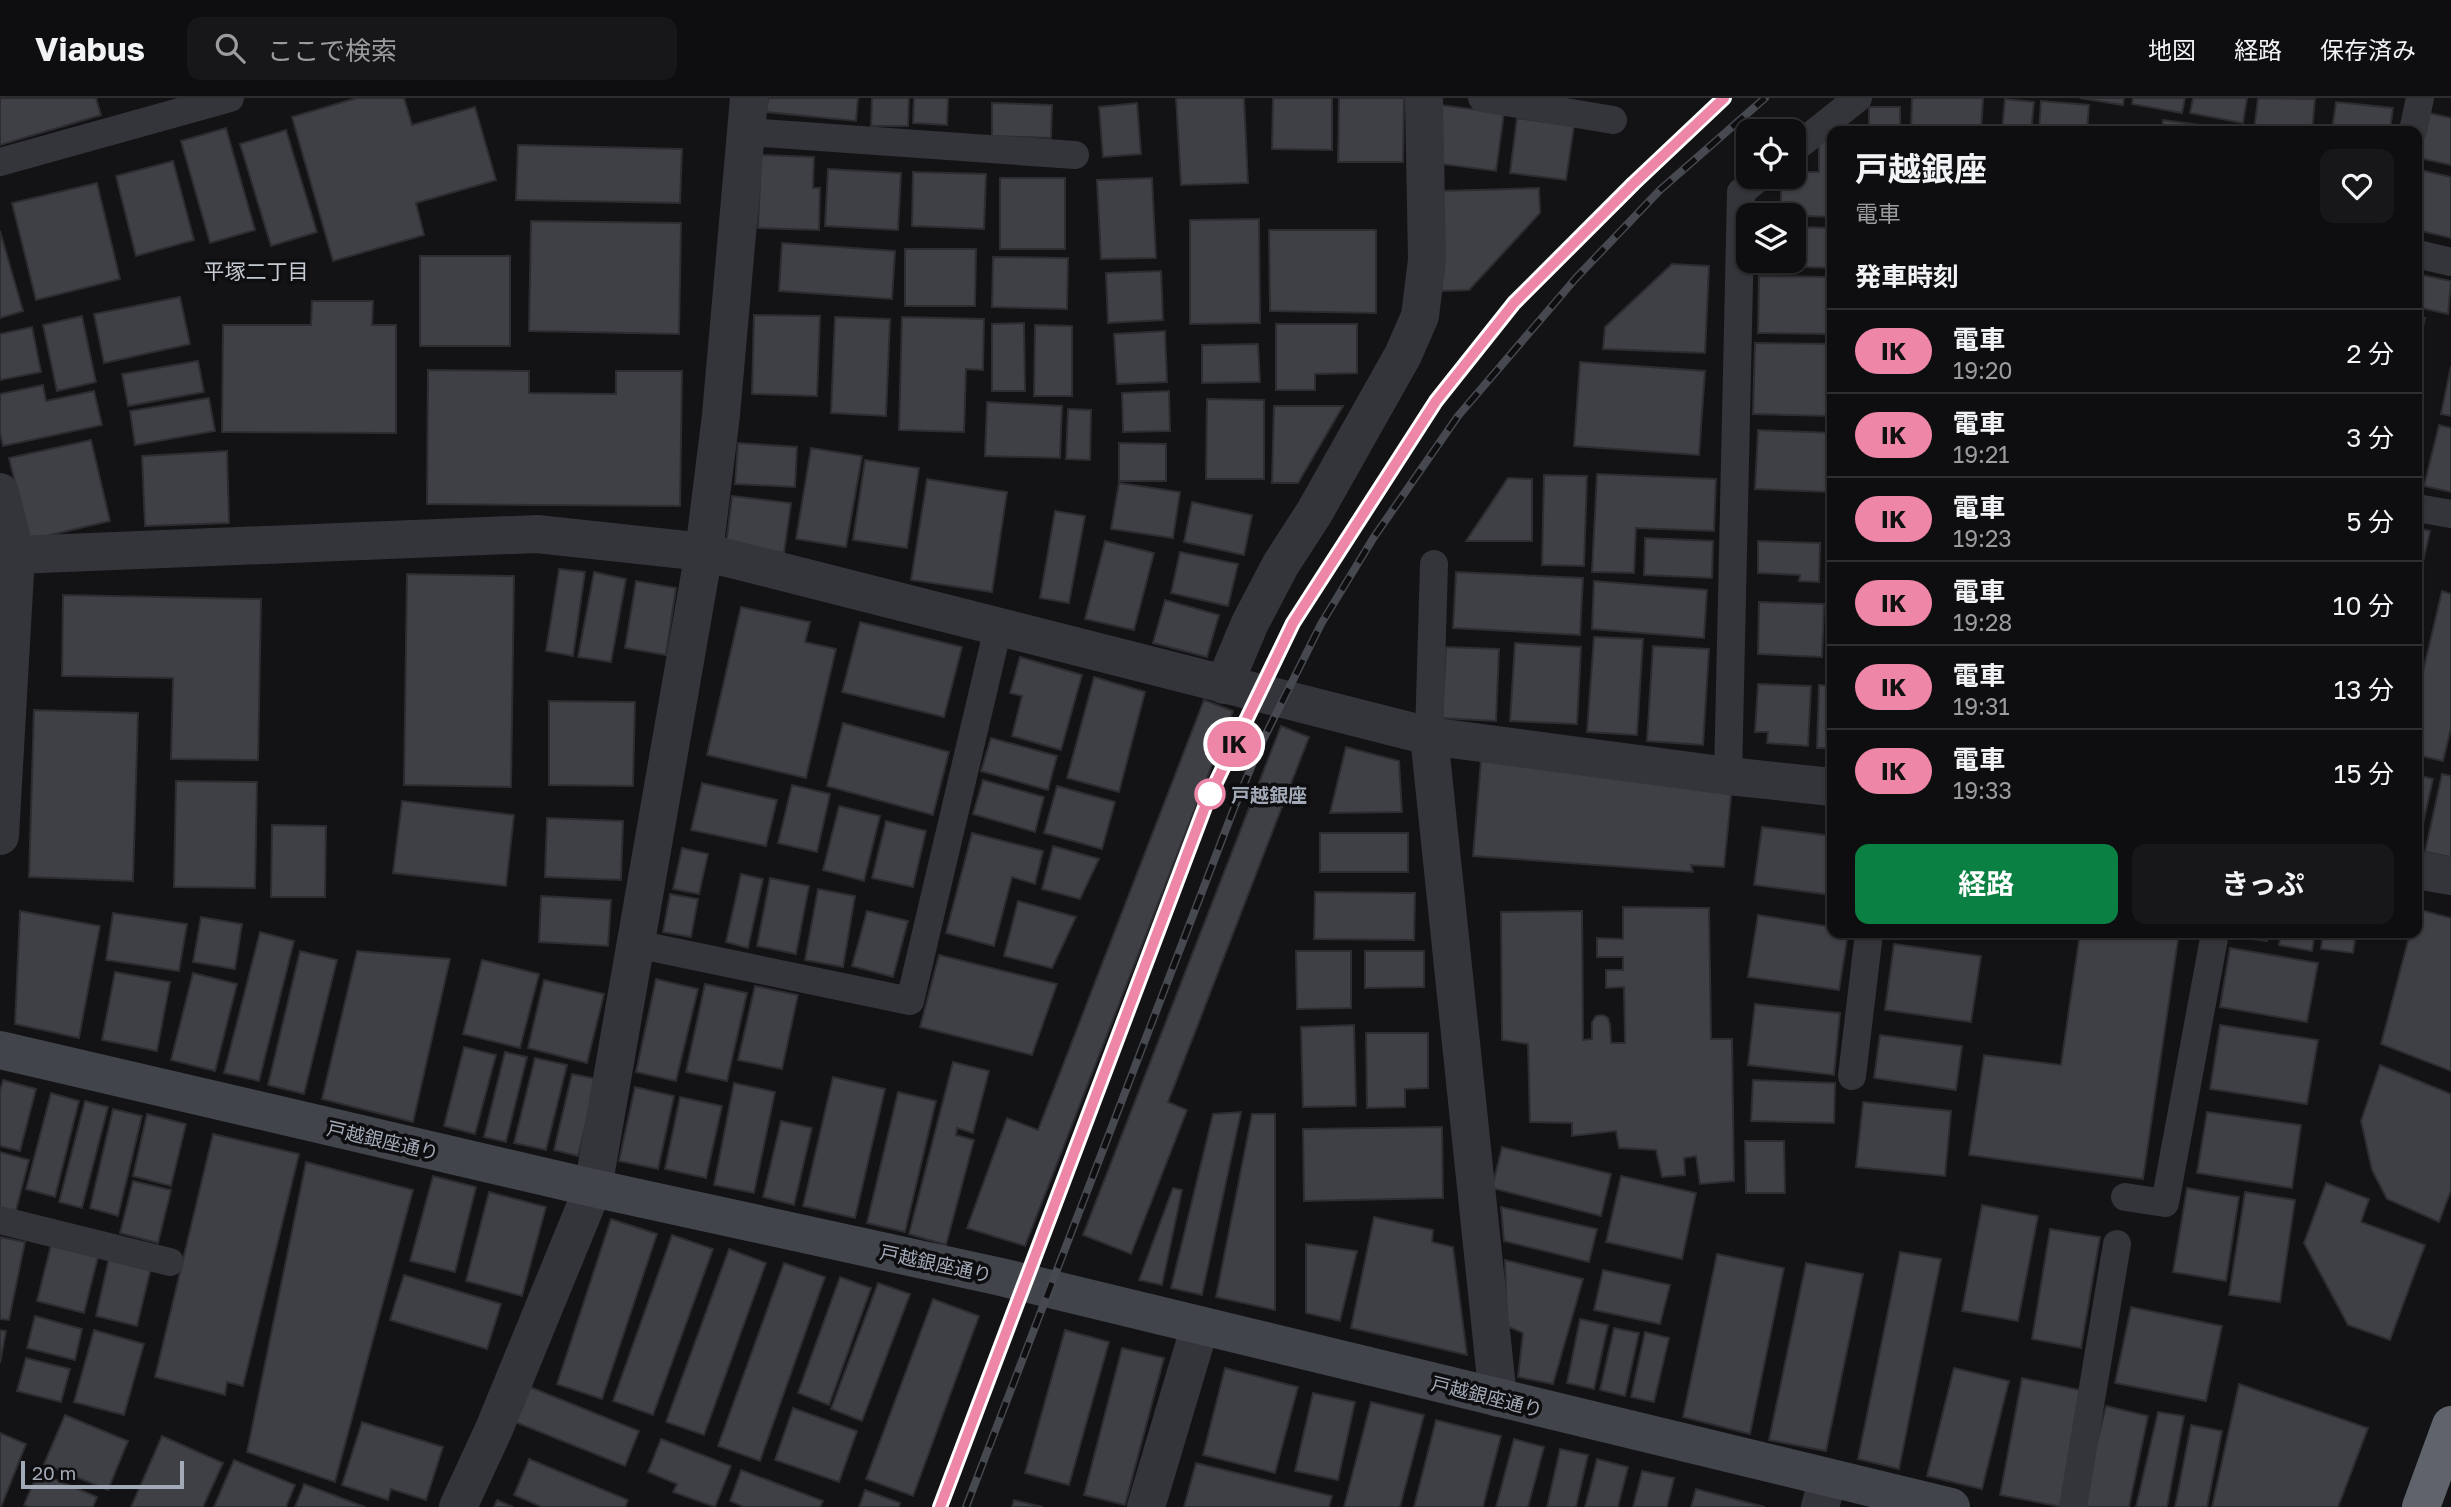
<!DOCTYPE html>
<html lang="ja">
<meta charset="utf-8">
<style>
body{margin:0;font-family:"Golos Text","Noto Sans JP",sans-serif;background:#171719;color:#f1f3f6;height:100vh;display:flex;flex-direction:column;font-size:26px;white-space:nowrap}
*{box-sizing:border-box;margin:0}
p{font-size:23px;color:#9b9c9f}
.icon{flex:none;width:38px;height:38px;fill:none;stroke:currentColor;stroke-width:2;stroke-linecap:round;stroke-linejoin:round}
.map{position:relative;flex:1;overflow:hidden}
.details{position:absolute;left:1827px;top:28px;width:595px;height:812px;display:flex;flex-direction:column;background:#0e0e10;border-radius:14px;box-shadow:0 2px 5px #0004,0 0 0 2px #2e2e30}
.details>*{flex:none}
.badge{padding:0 14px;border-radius:23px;font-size:24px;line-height:46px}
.controls{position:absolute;left:1736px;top:21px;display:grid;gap:14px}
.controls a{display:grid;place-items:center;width:70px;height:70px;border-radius:14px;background:#0e0e10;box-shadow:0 2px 5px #0004,0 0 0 2px #2e2e30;font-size:35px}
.scale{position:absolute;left:21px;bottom:18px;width:163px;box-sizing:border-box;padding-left:7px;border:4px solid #a3aab7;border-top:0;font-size:19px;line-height:24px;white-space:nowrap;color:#a3aab7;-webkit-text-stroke:5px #0e0e10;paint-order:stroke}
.map>.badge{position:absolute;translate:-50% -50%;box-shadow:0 0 0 4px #fff}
h2{padding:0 28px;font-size:26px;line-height:63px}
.round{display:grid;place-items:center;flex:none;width:74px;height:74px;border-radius:14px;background:#171719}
.summary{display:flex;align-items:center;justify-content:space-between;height:119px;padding:0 28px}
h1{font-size:33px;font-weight:700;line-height:52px}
.cta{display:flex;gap:14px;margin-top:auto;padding:14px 28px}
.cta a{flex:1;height:80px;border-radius:14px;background:#0b8043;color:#fff;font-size:28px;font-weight:700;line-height:80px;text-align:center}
.cta a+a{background:#171719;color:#f1f3f6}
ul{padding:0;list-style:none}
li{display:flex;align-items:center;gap:21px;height:84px;padding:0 28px;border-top:2px solid #2e2e30}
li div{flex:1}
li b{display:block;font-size:26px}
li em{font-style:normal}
li .badge{min-width:77px;font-weight:700;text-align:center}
header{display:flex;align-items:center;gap:42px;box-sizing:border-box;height:98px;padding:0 35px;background:#0e0e10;border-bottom:2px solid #2e2e30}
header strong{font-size:33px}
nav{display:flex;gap:38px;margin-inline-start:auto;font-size:24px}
.search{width:490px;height:63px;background:#171719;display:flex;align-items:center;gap:18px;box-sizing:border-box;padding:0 24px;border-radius:14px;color:#9b9c9f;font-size:26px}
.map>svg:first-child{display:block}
</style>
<header>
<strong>Viabus</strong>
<div class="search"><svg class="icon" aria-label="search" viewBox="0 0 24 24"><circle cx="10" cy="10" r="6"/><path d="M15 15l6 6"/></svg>ここで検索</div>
<nav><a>地図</a><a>経路</a><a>保存済み</a></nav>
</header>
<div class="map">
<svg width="2451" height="1409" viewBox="0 0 2451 1409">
<rect width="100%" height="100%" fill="#131315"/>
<path fill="#3f4045" stroke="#2d2d31" stroke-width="2" d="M0,0h96l5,17 -101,30z
M357,0h47l8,27 63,-18 21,73 -80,23 8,32 -91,26 -41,-144z
M768,0h90l-2,23 -90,-9z
M872,0h37l-1,28h-37z
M914,0h34l-1,27 -34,-2z
M1176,0h68l4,85 -67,2z
M1273,0h59v52l-60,-1z
M1339,0h65l-1,64h-65z
M1912,0h71l-2,33h-70z
M2080,0h44l-1,7z
M2133,0h52l-3,15 -50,-9z
M2193,0h54l-4,25 -53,-10z
M2258,0l57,1 -3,32h-58z
M2005,1l29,3 -3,29h-29z
M2041,3l48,4 -2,26h-48z
M2336,4l57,6 -3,23h-58z
M992,5l60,2 -1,33 -59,-2z
M1137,5l4,51 -38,3 -4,-50z
M1440,7l64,8 -8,58 -63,-8z
M1869,9h31v24h-31z
M2429,15l22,5v47l-32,-7z
M1517,20l57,8 -8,54 -56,-7z
M2163,22l67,9v2h-68z
M226,30l29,102 -45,13 -29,-102z
M286,32l31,102 -46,14 -31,-102z
M1819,40h13v79l-51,-2v-38h13v-5h25z
M518,47l164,4 -2,54 -164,-3z
M761,57l53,2 -1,31h7l-1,42 -61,-2z
M173,63l21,79 -58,16 -20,-80z
M828,71l73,4 -3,57 -73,-4z
M2420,72l31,7v61l-34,-8v-45z
M913,74l73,2 -2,55 -72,-3z
M1000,80h65v71h-65z
M1152,80l4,80 -55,1 -4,-79z
M97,85l23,96 -84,21 -24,-97z
M1539,90l1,25 -71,77 -27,1 -2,-100z
M1259,121l1,104 -70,1v-104z
M531,123l150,2 -2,111 -150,-3z
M1794,129l38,1v40l-57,-2 1,-5h18z
M1269,132h107v83l-106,-2z
M0,133l23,80 -23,7z
M782,145l113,8 -3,48 -113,-8z
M905,151h71l-1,57h-70z
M420,158h90v90h-90z
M993,159l75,1 -1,51 -75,-2z
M1672,166l37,2 -4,87 -102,-4 2,-22z
M1161,173l2,49 -55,3 -2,-50z
M2417,176l34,7 -3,33 -31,-7z
M1759,178l73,1v57l-74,-1z
M180,199l10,47 -86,19 -10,-49z
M312,203h61l-1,24h24v108l-174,-1 1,-107h88z
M754,217l66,1 -3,80 -65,-2z
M82,218l14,66 -39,9 -14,-66z
M2417,218l8,2 -8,35z
M835,219l55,2 -4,97 -55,-3z
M902,219l82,2 -1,51 -17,-1 -2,63 -65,-2z
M1024,225l1,68h-33v-67z
M1276,226h81v49l-42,1v16h-39z
M1035,227l37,1v70h-38z
M32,229l9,45 -41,8v-46z
M1165,233l2,51 -50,2 -3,-50z
M1755,245l77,1v72l-79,-2z
M1258,246l2,38 -58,1v-38z
M198,263l6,31 -76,14 -6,-32z
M1580,264l125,9 -6,84 -125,-9z
M2451,268v50l-10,-2z
M428,272l101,1v22l87,1v-23h66l-2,135 -253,-2z
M43,287l3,16 48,-10 8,34 -99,21 -3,-13v-39z
M1169,293l1,40 -47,1 -1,-39z
M209,300l6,33 -80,14 -5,-34z
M1207,301l57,1v79h-58z
M987,304l75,4 -2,52 -75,-2z
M1274,308h69l-45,77h-26z
M1068,311l23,1 -1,50 -24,-1z
M2439,327l12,3v64l-27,-6z
M1758,332l74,3v46h-2l-1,13 -74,-3z
M91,342l19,81 -81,19 -20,-82z
M738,345l59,4 -2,40 -60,-3z
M1119,345l47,1v37h-47z
M811,350l51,8 -16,91 -50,-8z
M227,353l2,72 -84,3 -3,-70z
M865,362l54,8 -12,80 -54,-8z
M1597,376l119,5 -2,52 -78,-3 -2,45 -42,-1z
M1544,377l43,1 -3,90 -42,-1z
M1508,380l24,1v62h-66z
M927,381l80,13 -15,100 -81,-12z
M1119,385l61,9 -7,46 -62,-9z
M732,398l59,7 -7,50 -58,-7z
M1829,403h3v44h-4z
M1192,404l60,13 -8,40 -60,-13z
M1055,413l30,5 -16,87 -29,-5z
M2417,430l13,3 -13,57z
M1645,440l68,3 -1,37 -68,-3z
M1105,443l49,12 -20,77 -49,-11z
M1758,443l62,2 -1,39 -20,-1 1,-6 -42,-2z
M1180,454l58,12 -10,42 -57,-13z
M1829,455h3v47h-5z
M559,471l26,3 -12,84 -27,-5z
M594,474l32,7 -15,83 -33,-5z
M1456,474l127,6 -3,57 -127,-7z
M407,476l107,2 -3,211 -107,-2z
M636,483l40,7 -10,67 -41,-7z
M1594,483l113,9 -3,48 -112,-9z
M2442,493l9,3v134l-8,33 -26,-6v-58z
M63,497l198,4 -3,161 -87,-1 2,-81 -111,-2z
M1165,502l54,15 -12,42 -54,-14z
M1759,504l65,2 -2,53 -64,-3z
M741,509l69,15 -5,20 31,7 -30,129 -99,-23z
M1832,518v63h-3z
M860,524l102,25 -18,70 -102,-25z
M1594,539l49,2 -6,96 -50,-3z
M1515,545l66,4 -4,77 -67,-3z
M1653,548l56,3 -6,96 -56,-4z
M1446,549l53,2 -3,72 -54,-3z
M1020,559l62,18 -21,75 -49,-14 10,-40 -12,-3z
M1094,579l51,15 -26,100 -52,-14z
M1758,586l53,2 -3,60 -41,-3 1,-11h-13z
M1819,587l13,1v62h-15z
M1204,602l29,11 -208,535 -58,-18 40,-110 31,12z
M549,603l86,1 -2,84 -84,-1z
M34,612l104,3 -5,168 -104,-4z
M843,625l106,29 -16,63 -106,-29z
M1281,628l28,11 -141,365 19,8 -56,144 -48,-19z
M991,640l66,18 -9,34 -67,-19z
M1346,649l53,14 3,51 -72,1z
M1481,662l251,27 -8,80 -33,-2 2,7 -220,-16z
M2442,676l9,2v81l-26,-5z
M2417,677l16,4 -15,67h-1z
M983,682l61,17 -9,35 -62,-18z
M176,683l81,1 -2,106 -81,-1z
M702,685l75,17 -11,46 -75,-16z
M792,687l38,9 -13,58 -39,-9z
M1057,688l58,16 -13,47 -58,-16z
M402,703l112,14 -8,71 -113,-13z
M839,708l41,10 -16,65 -41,-11z
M547,720l76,3 -2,59 -76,-3z
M886,723l40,10 -13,56 -41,-9z
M272,727l54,1 -1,71h-54z
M1762,729l70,9v59l-78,-10z
M972,735l71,18 -8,33 -23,-7 -18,69 -48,-13z
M1320,735h88v39h-88z
M1053,748l46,13 -19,40 -38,-10z
M682,750l26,6 -9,40 -26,-5z
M741,776l22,5 -15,69 -22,-6z
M770,780l39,8 -13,68 -39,-8z
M818,791l37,7 -12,71 -38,-7z
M1315,794l100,1 -1,47 -100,-1z
M670,796l28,5 -7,38 -28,-5z
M541,798l70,4 -3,46 -69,-4z
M1018,803l58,16 -24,51 -48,-12z
M1623,809l86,1 2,131h21l2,142 -34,3 -4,-28 -12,2 1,17 -23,2 -6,-27 -37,-2 -3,-17 -44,5v-13l-42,-1 -2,-78 -26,-4 -1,-128 81,-1 1,129 9,-1v-17l4,-6 7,-1 5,3 2,7 1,18h14l-1,-56 -18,1v-18h17v-13h-26v-19l26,1z
M2417,811l34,9v153l-70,-27 29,-111h7z
M20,813l80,15 -21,112 -64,-14z
M867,813l41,10 -15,56 -41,-11z
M113,815l74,11 -8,47 -73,-11z
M1758,817l74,12v6h16l-9,57 -91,-13z
M201,819l41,7 -7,45 -42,-7z
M260,834l34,9 -35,140 -35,-8z
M2080,835h99l-36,246 -174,-24 15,-100 77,10z
M2232,835h36l-1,8 -36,-5z
M2281,835h34l-3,18 -33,-6z
M2323,835h33l-3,20 -32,-4z
M1894,846l87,12 -10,66 -86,-12z
M2230,850l88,15 -11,59 -87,-15z
M300,853l37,9 -33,134 -36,-9z
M357,853l93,8 -37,163 -91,-23z
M1296,853h55v57l-54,1z
M1365,853h59v36l-59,1z
M939,857l118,29 -25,71 -112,-28z
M482,862l57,14 -19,74 -57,-14z
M115,874l55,10 -13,69 -55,-11z
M193,875l44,11 -22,87 -44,-11z
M656,881l42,10 -22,92 -40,-9z
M544,882l60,14 -17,69 -59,-15z
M705,886l42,9 -20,88 -41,-9z
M755,888l43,9 -16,74 -44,-9z
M1755,906l85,9 -6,62 -86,-10z
M1354,927l2,81 -53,1 -2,-80z
M2220,927l98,15 -11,64 -97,-15z
M1366,935h62v55l-23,1v18l-38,1z
M1880,937l82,11 -6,44 -82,-12z
M464,949l32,8 -21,79 -31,-8z
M505,954l22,5 -21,85 -22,-5z
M535,960l32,7 -21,85 -32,-7z
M953,964l36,9 -16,62 -16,-5 -1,7 18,5 -28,105 -37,-11z
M2380,967l71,29v96l-12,32 -52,-23 -15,-29 -11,-49z
M572,976l25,5 -19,77 -24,-6z
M833,979l52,12 -30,129 -52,-12z
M3,982l33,9 -16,62 -20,-5v-55z
M1753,982l82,3 -1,40 -83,-2z
M734,985l41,9 -21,101 -40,-8z
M635,989l39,9 -16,73 -39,-8z
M898,994l38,9 -31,131 -38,-9z
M51,995l28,8 -24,96 -29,-8z
M680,999l42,9 -16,72 -41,-9z
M85,1003l23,6 -26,101 -23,-6z
M1863,1004l88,9 -6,65 -89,-9z
M113,1011l29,7 -24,100 -28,-8z
M1241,1014l-39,183 -31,-7 42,-174z
M2207,1014l94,13 -9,63 -95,-15z
M147,1016l39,10 -15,62 -38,-10z
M1252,1016h23v196l-59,-13z
M781,1023l31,7 -18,77 -31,-8z
M1442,1029l1,71 -139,3 -1,-72z
M213,1036l86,20 -56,232 -16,-4 -2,13 -70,-18z
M1745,1043h39l1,52h-39z
M1502,1049l109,27 -10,42 -109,-28z
M0,1054l29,8 -14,54 -15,-4z
M306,1064l107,28 -78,292 -88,-30z
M433,1078l43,11 -21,85 -45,-11z
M1621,1078l75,17 -14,66 -76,-17z
M133,1083l38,9 -13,53 -38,-10z
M2326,1085l43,16 -8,23 64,23 -35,95 -42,-15 -44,-82z
M1173,1090l9,2 -20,95 -23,-5z
M2187,1090l52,9 -13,84 -53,-9z
M489,1094l57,15 -24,89 -56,-15z
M2245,1094l50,8 -15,102 -51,-7z
M1982,1107l56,11 -20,105 -56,-10z
M1501,1109l96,22 -8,33 -85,-21z
M1374,1119l59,13 -1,12 21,5 14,108 -116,-27z
M611,1121l46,15 -55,165 -45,-15z
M2050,1131l50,8 -19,111 -49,-9z
M672,1137l41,14 -60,166 -40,-14z
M0,1139l25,5 -16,78 -9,-1z
M1306,1146l51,7 -17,70 -34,-8z
M51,1147l47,12 -14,56 -47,-12z
M729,1151l37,14 -62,172 -38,-13z
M1900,1154l41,7 -42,210 -41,-10z
M1717,1156l67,14 -34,166 -67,-17z
M109,1160l42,10 -14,58 -41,-10z
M1505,1162l78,19 -30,105 -35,-7 5,-44 -16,-7z
M784,1165l41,14 -65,184 -42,-15z
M1806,1165l57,11 -37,177 -57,-11z
M1603,1172l67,15 -10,39 -66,-14z
M404,1177l97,29 -14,45 -97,-29z
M840,1179l31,11 -42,117 -31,-12z
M878,1185l32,11 -48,127 -31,-12z
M933,1201l46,17 -66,180 -47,-17z
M2131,1209l91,19 -16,75 -91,-18z
M35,1218l47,13 -7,31 -48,-12z
M1580,1221l28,6 -14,64 -27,-6z
M1614,1230l25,5 -14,63 -25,-6z
M0,1232l6,1 -6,32z
M94,1232l50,14 -20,71 -50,-13z
M1065,1232l44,12 -40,143 -44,-12z
M1645,1234l24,6 -15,64 -23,-5z
M1122,1250l42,10 -39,147 -41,-10z
M26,1260l44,11 -9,33 -44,-11z
M1225,1270l73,19 -23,86 -72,-18z
M1954,1270l55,13 -27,108 -55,-13z
M2022,1280l58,12 -18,117 -62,-12z
M2239,1286l129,44 -30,79h-126z
M525,1287l114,46 -14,35 -115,-46z
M1313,1295l42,9 -17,78 -43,-9z
M1371,1304l53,13 -24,92h-56z
M2106,1308l42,10 -19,91h-48z
M793,1310l64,23 -18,51 -64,-22z
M2158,1314l26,4 -17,91h-31z
M65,1317l63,26 -20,49 -64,-26z
M1436,1322l65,16 -18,71h-69z
M362,1324l81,25 -17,53 -35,-11 -3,11 -46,-15z
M2191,1327l31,6 -15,76h-32z
M0,1335l26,11 -25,63h-1z
M162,1338l61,27 -20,44h-72z
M661,1341l70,27 -16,41 -42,-15 4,-8 -29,-12z
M1514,1341l30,8 -16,60h-32z
M1560,1351l28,6 -12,52h-29z
M529,1361l99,41 -3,7h-83l-28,-12z
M1597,1361l31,8 -10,40h-33z
M234,1362l61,25 -9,22h-72z
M1196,1365l136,33 -3,11h-145z
M741,1372l82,31 -3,6h-76l-14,-6z
M1642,1373l32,7 -7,29h-34z
M38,1374l59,25 -4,10h-64l-5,-2z
M304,1386l61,23h-70z
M1696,1391l69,18h-74z
M865,1392l35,13 -1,4h-40z
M497,1402l16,7h-19z
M1014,1402l29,7h-31z"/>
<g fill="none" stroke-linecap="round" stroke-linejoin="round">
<path stroke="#34353a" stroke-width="28" d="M1482,0l131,22
M2413,33l7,-33
M747,34l328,23
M1794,51l64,-51
M0,64l230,-64
M2417,156l34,8
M2417,410l34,6
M1429,638l5,-172
M1728,678l13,-584 19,-15
M636,846l274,57 88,-373
M1852,978l17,-143
M2125,1099l40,6 50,-270
M0,1122l170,42
M2073,1409l44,-263"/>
<path stroke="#34353a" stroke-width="38" d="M0,394l16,63 -16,281
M16,457l521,-21 167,18 725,184 299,40 104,11
M1224,587l26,-62 31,-59 33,-51 89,-158 17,-39 7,-56 -3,-162
M1429,638l69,662
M2417,772l34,6
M458,1409l36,-78 99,-241 111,-636 17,-137 28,-317
M1146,1409l54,-181
M1820,1409l8,-29"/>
<path stroke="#41444b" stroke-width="38" d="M0,952l593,138 408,89 950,230"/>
<path stroke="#5f636c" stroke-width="38" d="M2421,1409l30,-82"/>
<g stroke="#464950" stroke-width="8">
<path id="rail" d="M940,1409l268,-708 85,-176 143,-222 78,-98 120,-120 90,-85
M966,1409l267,-696 26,-63 62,-124 53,-87 84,-121 118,-138 84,-88 105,-92"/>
</g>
<use href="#rail" stroke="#0e0e10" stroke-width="5" stroke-dasharray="16" stroke-linecap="butt"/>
</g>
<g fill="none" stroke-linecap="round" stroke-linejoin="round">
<g stroke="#fff" stroke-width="16">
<path id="line" d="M940,1409l268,-708 85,-176 143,-222 78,-98 120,-120 90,-85"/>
</g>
<use href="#line" stroke="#ee86a7" stroke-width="10"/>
</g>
<circle fill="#fff" stroke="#ee86a7" stroke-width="3.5" cx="1210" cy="696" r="14"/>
<g text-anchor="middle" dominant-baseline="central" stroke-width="7" stroke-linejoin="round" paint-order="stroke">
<g font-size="19" font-weight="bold" fill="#a3aab7" stroke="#0e0e10" text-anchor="start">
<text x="1231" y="696">戸越銀座</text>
</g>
<g font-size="19" fill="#a3aab7" stroke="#0e0e10">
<text transform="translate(383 1042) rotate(13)">戸越銀座通り</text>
<text transform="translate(936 1165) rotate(12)">戸越銀座通り</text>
<text transform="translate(1487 1298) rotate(14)">戸越銀座通り</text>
</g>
<g font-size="21" fill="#c5c9d2" stroke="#0e0e10">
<text x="256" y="173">平塚二丁目</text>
</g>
</g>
</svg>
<div class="controls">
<a><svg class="icon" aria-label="locate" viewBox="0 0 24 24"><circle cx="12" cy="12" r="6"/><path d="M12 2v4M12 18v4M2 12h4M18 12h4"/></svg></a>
<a><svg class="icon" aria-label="layers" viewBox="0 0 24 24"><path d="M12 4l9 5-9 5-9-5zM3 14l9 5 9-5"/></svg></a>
</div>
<div class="scale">20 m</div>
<b class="badge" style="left:1234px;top:646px;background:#ee86a7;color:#111">IK</b>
<section class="details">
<div class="summary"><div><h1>戸越銀座</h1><p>電車</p></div><a class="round"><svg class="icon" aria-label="heart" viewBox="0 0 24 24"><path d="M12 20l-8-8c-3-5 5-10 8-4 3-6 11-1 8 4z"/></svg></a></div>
<h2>発車時刻</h2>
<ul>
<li><span class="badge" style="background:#ee86a7;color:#111">IK</span><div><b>電車</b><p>19:20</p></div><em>2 分</em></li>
<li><span class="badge" style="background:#ee86a7;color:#111">IK</span><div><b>電車</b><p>19:21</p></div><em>3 分</em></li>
<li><span class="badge" style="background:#ee86a7;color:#111">IK</span><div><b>電車</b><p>19:23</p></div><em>5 分</em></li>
<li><span class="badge" style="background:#ee86a7;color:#111">IK</span><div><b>電車</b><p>19:28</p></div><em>10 分</em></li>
<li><span class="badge" style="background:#ee86a7;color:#111">IK</span><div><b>電車</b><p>19:31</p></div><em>13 分</em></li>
<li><span class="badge" style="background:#ee86a7;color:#111">IK</span><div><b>電車</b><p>19:33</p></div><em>15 分</em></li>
</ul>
<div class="cta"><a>経路</a><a>きっぷ</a></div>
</section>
</div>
